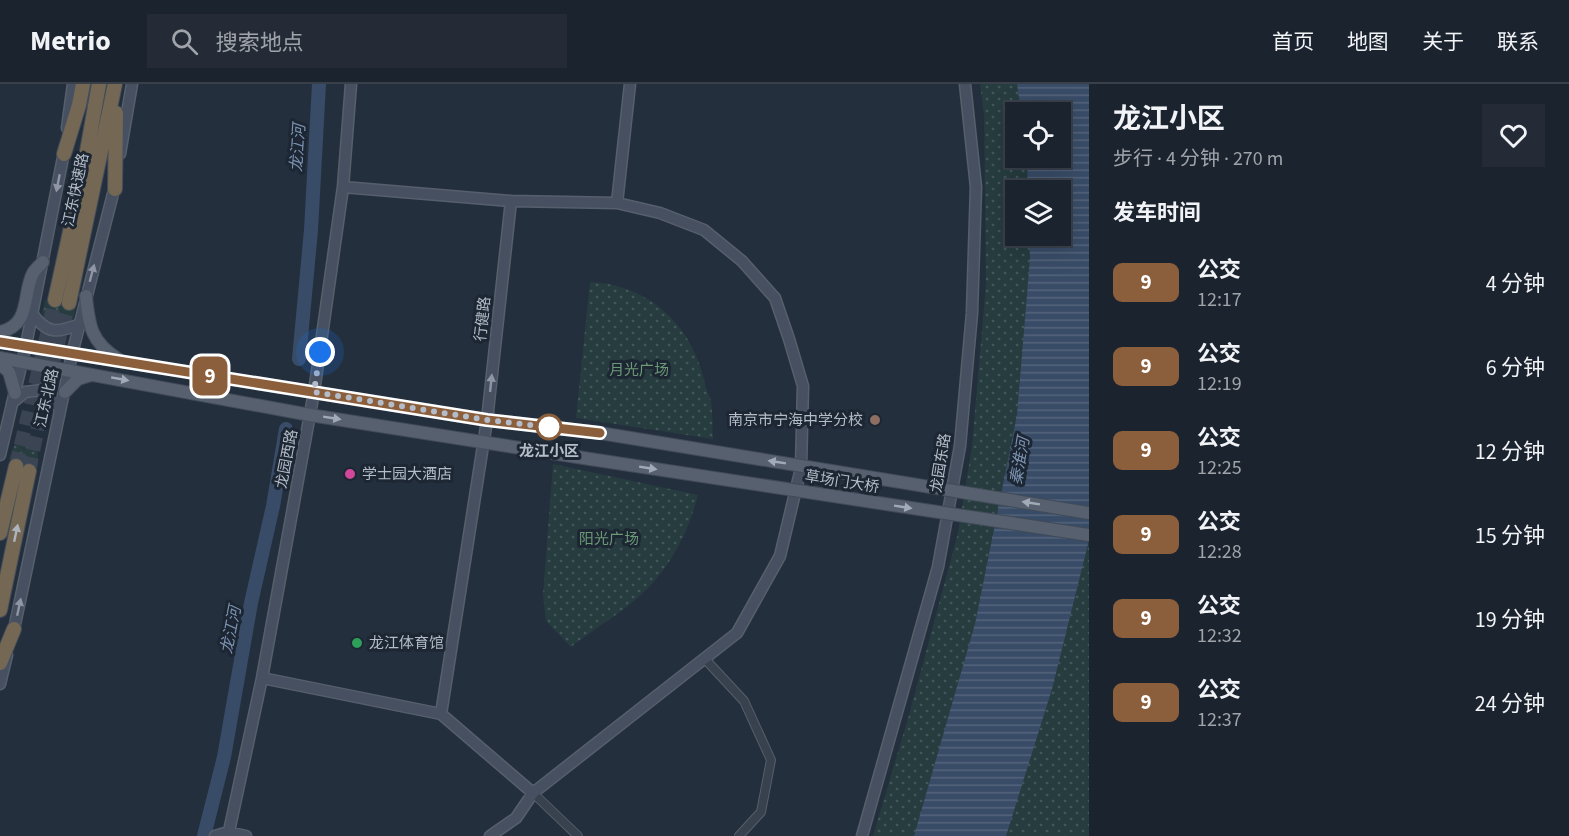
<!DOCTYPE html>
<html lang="zh">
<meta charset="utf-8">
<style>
body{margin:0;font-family:"Source Sans 3","Noto Sans SC",sans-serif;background:#242b36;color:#f1f3f6;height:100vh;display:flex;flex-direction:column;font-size:22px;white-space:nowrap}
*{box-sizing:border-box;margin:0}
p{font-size:20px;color:#a0a4aa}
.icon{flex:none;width:33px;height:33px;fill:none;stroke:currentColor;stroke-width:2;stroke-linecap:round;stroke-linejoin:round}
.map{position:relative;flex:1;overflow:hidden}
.sheet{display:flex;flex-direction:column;background:#1b232e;width:480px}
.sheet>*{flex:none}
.badge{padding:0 12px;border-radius:9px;font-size:21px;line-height:39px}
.buttons{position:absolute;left:1005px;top:18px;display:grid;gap:12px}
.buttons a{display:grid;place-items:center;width:66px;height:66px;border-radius:0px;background:#1b232e;box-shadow:0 6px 24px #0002,0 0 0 2px #39404a;font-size:30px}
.you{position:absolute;width:30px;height:30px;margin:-15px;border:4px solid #fff;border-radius:50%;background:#1a73e8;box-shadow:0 0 0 9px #1a73e833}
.map>.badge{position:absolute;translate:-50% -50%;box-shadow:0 0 0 3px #fff}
h2{padding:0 24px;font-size:22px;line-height:54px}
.round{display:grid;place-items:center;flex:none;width:63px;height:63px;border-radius:0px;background:#242b36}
.headline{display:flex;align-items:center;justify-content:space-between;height:102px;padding:0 24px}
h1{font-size:28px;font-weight:700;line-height:45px}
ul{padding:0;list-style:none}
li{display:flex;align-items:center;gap:18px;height:84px;padding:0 24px}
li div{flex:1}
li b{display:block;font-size:22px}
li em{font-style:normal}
li .badge{min-width:66px;font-weight:700;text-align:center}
header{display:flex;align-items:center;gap:36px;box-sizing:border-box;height:84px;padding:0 30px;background:#1b232e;border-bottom:2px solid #39404a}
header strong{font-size:28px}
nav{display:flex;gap:33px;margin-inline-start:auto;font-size:21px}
.search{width:420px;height:54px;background:#242b36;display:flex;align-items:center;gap:15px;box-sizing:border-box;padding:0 21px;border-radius:0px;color:#a0a4aa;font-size:22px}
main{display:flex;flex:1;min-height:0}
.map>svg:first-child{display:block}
</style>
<header>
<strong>Metrio</strong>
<div class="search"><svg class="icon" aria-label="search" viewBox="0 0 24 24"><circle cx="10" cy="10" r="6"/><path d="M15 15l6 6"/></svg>搜索地点</div>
<nav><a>首页</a><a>地图</a><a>关于</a><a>联系</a></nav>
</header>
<main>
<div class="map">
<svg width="1089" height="752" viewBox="0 0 1089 752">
<defs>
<pattern id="grass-dots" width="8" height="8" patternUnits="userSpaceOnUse" patternTransform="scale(1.5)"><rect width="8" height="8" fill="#263c3f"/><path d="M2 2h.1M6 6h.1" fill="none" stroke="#435659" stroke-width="1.8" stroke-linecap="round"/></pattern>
<pattern id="water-rules" width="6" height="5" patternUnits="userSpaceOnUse" patternTransform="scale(1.5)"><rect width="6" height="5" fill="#394c67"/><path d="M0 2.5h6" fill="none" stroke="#53647b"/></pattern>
</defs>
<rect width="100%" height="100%" fill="#242f3e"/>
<path fill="url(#grass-dots)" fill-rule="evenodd" d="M980,0h109v752h-216l36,-121 49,-182 14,-87 14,-162 -2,-170zM1016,28h44v46h-44zM1016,106h44v46h-44z
M590,198c60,3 103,44 115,102 1,6 5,11 6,18 2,12 1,24 2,37l-137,-21z
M45,216l31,7 -4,15 -11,6 -15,-6 -4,-9z
M26,353l6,1 6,11v18l-29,-8c4,-11 5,-18 17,-22z
M553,380l145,31c-9,35 -26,70 -53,96 -19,19 -52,39 -74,56l-25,-26 -3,-26z"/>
<path fill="url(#water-rules)" d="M1017,0h72v456l-37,149 -46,147h-92l61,-212 42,-209 13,-157 -1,-22h31v-46h-32l-1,-32h33v-46h-39z"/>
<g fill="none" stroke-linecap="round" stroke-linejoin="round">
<path stroke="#394c67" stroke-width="14" d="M299,275l12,-129 8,-146
M204,752l20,-79 27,-154 22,-97 13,-77"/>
<path stroke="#3a4453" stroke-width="14" stroke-dasharray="14 7" stroke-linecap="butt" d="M16,382l39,-166
M29,387l18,-87 22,-81"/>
<g stroke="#565f6c" stroke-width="10">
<path id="street" d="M705,575l39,42 27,59 -10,52 -22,24
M533,709l45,43"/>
</g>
<g stroke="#565f6c" stroke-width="13">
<path id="secondary" d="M67,44l6,-44
M120,70l12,-70
M343,103l168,14 106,2 43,10 44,17 38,31 33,37 14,41 14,47 -2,82 -21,88 -43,77 -204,160 -17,25 -26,18
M617,119l13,-119
M31,228c16,23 26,21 49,12
M12,319l13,-11 17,-2 12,9 6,11
M0,371l26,-110 39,-198
M13,550l59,-280 44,-172
M262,594l179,36 92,79
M0,600l7,-29
M441,630l46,-294 24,-219
M215,752l13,-4 18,4
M228,752l34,-158 52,-286 29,-205 8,-103
M862,752l76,-269 22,-121 12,-133 4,-126 -11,-103"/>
</g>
<g stroke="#414a57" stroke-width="14">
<path id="primary" d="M86,212c3,30 5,46 32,63
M0,248c32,-7 22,-39 33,-59 2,-4 7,-8 10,-11
M0,258l487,78 113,13
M0,274l310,57 280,44
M0,280l9,8 6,21
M65,308l13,-13 13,-4"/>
</g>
<g stroke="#434c59" stroke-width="16">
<path id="highway" d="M64,70l15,-49 4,-21
M115,105l1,-76
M55,216l29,-132 15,-84
M69,219l46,-219
M0,449l16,-67
M0,526l29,-139
M0,579l14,-34"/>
</g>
<use href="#street" stroke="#38414e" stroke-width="8"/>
<use href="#secondary" stroke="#465061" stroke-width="10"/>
<use href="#primary" stroke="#56606e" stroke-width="12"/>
<use href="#highway" stroke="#746855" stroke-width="14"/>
<g stroke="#414a57" stroke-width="14" stroke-linecap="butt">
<path id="primary-bridge" d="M600,349l489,80
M590,375l499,76"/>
</g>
<use href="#primary-bridge" stroke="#56606e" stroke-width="12"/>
</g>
<defs><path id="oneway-solid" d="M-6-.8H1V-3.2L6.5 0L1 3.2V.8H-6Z" transform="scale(1.5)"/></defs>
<g fill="#8e96a5">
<use href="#oneway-solid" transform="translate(58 99) rotate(101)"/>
<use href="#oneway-solid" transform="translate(92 189) rotate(-75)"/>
<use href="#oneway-solid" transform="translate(491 299) rotate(-84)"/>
<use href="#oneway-solid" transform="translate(19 523) rotate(-78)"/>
</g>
<g fill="#a1aab7">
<use href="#oneway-solid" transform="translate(120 295) rotate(10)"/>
<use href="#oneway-solid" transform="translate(332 334) rotate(9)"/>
<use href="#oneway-solid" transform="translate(777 378) rotate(-171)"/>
<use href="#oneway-solid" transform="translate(648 384) rotate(9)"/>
<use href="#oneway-solid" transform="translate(1031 419) rotate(-171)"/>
<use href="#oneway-solid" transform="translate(903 423) rotate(9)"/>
</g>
<use fill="#aeb4bd" href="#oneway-solid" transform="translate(16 449) rotate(-78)"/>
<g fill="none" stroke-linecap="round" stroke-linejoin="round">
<g stroke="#fff" stroke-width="14">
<path id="line" d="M0,258l487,78 113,13"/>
</g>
<use href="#line" stroke="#8b5e3c" stroke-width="9"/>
<path stroke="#b4bcc9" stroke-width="6" stroke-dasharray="0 10.8" d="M320,268l-6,40 173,28 68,8 -6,-1"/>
</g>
<circle fill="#8d6e63" stroke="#1d2633" stroke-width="2" cx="875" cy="336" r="6"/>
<circle fill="#fff" stroke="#8b5e3c" stroke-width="3" cx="549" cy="343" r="12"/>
<circle fill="#d1479c" stroke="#1d2633" stroke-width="2" cx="350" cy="390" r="6"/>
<circle fill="#2e9e5b" stroke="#1d2633" stroke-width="2" cx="357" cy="559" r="6"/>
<g text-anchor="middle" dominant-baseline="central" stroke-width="6" stroke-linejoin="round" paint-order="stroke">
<g font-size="15" fill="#b4bcc9" stroke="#1d2633">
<text transform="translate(76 106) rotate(-78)">江东快速路</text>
<text transform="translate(483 235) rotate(-84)">行健路</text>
<text transform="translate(47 314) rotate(-77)">江东北路</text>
<text transform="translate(287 375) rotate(-79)">龙园西路</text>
<text transform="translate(941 379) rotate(-81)">龙园东路</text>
<text transform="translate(842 398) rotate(9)">草场门大桥</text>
</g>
<g font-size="15" fill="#6b9a76" stroke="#1d2633">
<text x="639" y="286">月光广场</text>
<text x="609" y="455">阳光广场</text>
</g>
<g font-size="15" fill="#b4bcc9" stroke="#1d2633" text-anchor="start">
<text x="863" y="336" text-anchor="end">南京市宁海中学分校</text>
<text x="362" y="390">学士园大酒店</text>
<text x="369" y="559">龙江体育馆</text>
</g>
<g font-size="15" font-weight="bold" fill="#b4bcc9" stroke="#1d2633">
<text x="549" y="367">龙江小区</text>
</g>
<g font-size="16" font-style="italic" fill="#7c92b1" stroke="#1d2633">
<text transform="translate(298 64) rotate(-86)">龙江河</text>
<text transform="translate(1020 377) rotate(-80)">秦淮河</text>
<text transform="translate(231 546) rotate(-79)">龙江河</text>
</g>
</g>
</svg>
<div class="buttons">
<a><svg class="icon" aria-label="locate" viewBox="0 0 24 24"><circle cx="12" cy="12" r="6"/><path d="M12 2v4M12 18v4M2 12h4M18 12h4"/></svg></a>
<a><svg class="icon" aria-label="layers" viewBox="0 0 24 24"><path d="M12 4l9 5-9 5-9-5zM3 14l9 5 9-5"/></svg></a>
</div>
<div class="you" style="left:320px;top:268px"></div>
<b class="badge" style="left:210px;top:292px;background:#8b5e3c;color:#fff">9</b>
</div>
<section class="sheet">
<div class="headline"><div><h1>龙江小区</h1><p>步行 · 4 分钟 · 270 m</p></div><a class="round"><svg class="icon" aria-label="heart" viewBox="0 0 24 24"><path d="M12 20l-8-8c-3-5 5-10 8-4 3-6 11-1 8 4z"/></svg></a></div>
<h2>发车时间</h2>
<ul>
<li><span class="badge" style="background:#8b5e3c;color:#fff">9</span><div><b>公交</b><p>12:17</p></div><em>4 分钟</em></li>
<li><span class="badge" style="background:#8b5e3c;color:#fff">9</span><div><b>公交</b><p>12:19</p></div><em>6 分钟</em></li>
<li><span class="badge" style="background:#8b5e3c;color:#fff">9</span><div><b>公交</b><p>12:25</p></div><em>12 分钟</em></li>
<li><span class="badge" style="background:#8b5e3c;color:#fff">9</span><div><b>公交</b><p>12:28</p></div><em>15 分钟</em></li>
<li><span class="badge" style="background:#8b5e3c;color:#fff">9</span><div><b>公交</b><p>12:32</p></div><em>19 分钟</em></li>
<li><span class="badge" style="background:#8b5e3c;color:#fff">9</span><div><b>公交</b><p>12:37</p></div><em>24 分钟</em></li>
</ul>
</section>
</main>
